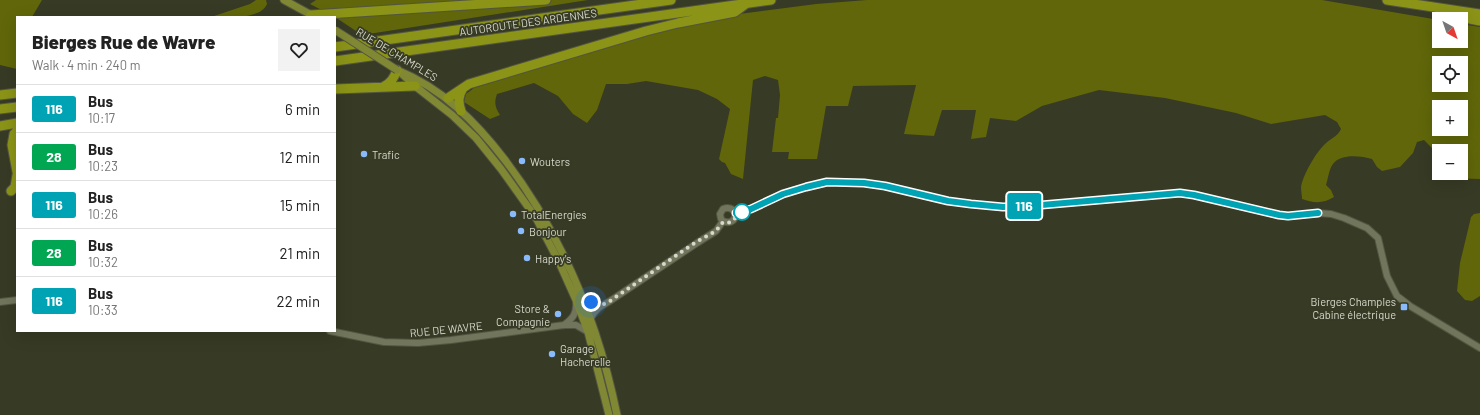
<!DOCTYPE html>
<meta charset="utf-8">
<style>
body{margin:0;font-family:Barlow,sans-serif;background:#f2f2f2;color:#222;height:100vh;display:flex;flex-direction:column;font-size:15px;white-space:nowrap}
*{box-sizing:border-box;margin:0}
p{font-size:13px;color:#767676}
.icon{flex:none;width:22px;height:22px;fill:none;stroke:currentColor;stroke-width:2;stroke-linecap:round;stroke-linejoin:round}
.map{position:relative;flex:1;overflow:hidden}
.details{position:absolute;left:16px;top:16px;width:320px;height:316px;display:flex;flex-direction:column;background:#fff;border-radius:0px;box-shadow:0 4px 16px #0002}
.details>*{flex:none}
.badge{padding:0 8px;border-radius:3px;font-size:14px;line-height:26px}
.needle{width:26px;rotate:140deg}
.tools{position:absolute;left:1432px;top:12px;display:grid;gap:8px}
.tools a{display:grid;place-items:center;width:36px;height:36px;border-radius:0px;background:#fff;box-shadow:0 4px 16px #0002;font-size:20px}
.you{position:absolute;width:20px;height:20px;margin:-10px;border:3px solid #fff;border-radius:50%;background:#1a73e8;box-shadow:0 0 0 6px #1a73e833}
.map>.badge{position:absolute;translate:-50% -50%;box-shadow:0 0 0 2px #fff}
.round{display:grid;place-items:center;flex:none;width:42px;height:42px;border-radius:0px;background:#f2f2f2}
.head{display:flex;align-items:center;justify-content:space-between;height:68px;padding:0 16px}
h1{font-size:19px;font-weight:800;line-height:30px}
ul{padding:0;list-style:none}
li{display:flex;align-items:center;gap:12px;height:48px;padding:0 16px;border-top:1px solid #e0e0e0}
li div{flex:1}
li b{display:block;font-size:15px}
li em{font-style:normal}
li .badge{min-width:44px;font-weight:700;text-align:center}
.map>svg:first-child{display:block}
</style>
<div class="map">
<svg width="1480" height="415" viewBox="0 0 1480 415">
<rect width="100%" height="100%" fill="#373a24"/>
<path fill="#606609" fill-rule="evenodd" d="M0,0h42l-10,17h-15v52l-17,-4z
M256,0h10l1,4c-7,17 -46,13 -61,13h5l39,-13z
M316,0h272l-226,35 -27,-18 -25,-13z
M867,0h455l117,20v21h22v-17l19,3v152l-33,-1 -2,-5h16v-22h-22v4l-15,-15 -7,2 -4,11 -13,14 -18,4 -5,-4 -5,-8c-11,-3 -31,-6 -39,5 -4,5 -5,15 -7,21l5,5 3,7c-11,7 -21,6 -32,2 0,-3 -1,-8 -1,-12 2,-12 15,-35 24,-43 6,-6 12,-7 16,-15l-4,-7 -12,-7 -54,9 -35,-11 -71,-15 -66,-8 -57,16 -26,15 -26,-3 -4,19 -15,2 5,-29h-34l-8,26 -30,-2 12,-49 -63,1 -5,20h-22l-9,53h-29l1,-7h-17l4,-34h2l2,-23 -2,-15 -13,-4 -12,4 -10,99 -12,-5 -6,-11 -3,-1 -3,-3 11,-50 -13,-10 -19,-9 -52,-9 -19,3h-21l-9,26 -10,13 -14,-9 -15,-18 -24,-13 -37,11c-3,9 -2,13 3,21l-10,4 -26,-17 2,-8 8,-6 147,-46 95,-25 100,-13zM1439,63h22v22h-22zM1439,107h22v22h-22z
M1480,213v83l-8,5 -7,-1 -8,-9 3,-28 11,-46 3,-3z"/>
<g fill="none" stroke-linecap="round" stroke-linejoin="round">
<g stroke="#535541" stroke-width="8">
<path id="minor" d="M735,213l16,-4 32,-16 23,-6 21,-5 37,1 21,3 63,15 23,3 32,3 27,-1 150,-13 14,2 85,20 9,1 30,-3 13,1 13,4 23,10 11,10 9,38 10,20 13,10 70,42
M723,221l-2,-2 -1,-5 3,-5c5,-2 10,-1 12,4
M723,221c7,3 13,0 12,-8
M583,298l17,8
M0,302l17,-2
M591,318c4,-9 10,-12 19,-17l87,-58 19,-12 7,-10
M564,325c8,-6 13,-11 12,-22
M330,331l54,11 34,1 33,-3 113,-15h12l12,7"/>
</g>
<g stroke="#535541" stroke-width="9">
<path id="major" d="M284,0l31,17
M397,70c46,19 78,51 108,90 57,75 93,162 112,255
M402,74l13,12 37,29 24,23 25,31 35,49 23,44 17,38 12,32 21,83"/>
</g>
<g stroke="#535541" stroke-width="11">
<path id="highway" d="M1387,0l93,14
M1460,11l10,8 10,2
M311,15l235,-15
M335,47l336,-47
M335,61l436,-61
M383,87c8,-4 11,-9 14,-17
M335,89l80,-3
M0,95l17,-2
M448,98l21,-14 177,-53 32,-8 57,-11 12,-9
M0,109l17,-2
M461,111c-3,-9 -3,-15 2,-23
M0,126l17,-3
M17,131l-3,3 -2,11 5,27
M11,191l4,-4 2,-12"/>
</g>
<use href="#minor" stroke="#71755c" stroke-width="6"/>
<use href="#major" stroke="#818833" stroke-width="7"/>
<use href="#highway" stroke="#8b9417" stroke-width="9"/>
<g stroke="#535541" stroke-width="9" stroke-linecap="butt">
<path id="major-bridge" d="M335,30l62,40"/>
</g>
<use href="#major-bridge" stroke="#818833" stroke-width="7"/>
</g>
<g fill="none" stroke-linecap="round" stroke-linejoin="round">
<g stroke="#fff" stroke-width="9">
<path id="line" d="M736,213l15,-4 32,-15 23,-7 21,-5 37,1 21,3 63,15 23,3 32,3 27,-1 150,-13 14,2 85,20 9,1 30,-3"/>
</g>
<use href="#line" stroke="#00a3b4" stroke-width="6"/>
<path stroke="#d7d9cc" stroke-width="4" stroke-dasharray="0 7.2" d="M591,302l9,4 10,-5 86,-59 20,-11 7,-9c7,2 13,-1 13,-9l10,-3 -4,2"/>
</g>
<g fill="#89bafc" stroke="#373a24" stroke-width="1.5">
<circle cx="364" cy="154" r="4"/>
<circle cx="522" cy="161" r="4"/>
<circle cx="513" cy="214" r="4"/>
<circle cx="521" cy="231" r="4"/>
<circle cx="527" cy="258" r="4"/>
<rect x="1400" y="303" width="8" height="8" rx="2"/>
<circle cx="558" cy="314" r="4"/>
<circle cx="552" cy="354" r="4"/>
</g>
<circle fill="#fff" stroke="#00a3b4" stroke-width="2" cx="742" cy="212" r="8"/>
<g text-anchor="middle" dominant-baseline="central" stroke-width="3.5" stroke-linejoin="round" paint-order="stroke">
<g font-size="11" fill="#d7d9cc" stroke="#373a24">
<text transform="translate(528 22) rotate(-8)">AUTOROUTE DES ARDENNES</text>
<text transform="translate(397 54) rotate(31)">RUE DE CHAMPLES</text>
<text transform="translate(446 329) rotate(-6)">RUE DE WAVRE</text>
</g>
<g font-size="11" fill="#d7d9cc" stroke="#373a24" text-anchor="start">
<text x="372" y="154">Trafic</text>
<text x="530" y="161">Wouters</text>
<text x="521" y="214">TotalEnergies</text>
<text x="529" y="231">Bonjour</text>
<text x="535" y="258">Happy's</text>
<text x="1396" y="301" text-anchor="end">Bierges Champles<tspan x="1396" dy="13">Cabine électrique</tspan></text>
<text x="550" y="308" text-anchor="end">Store &amp;<tspan x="550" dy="13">Compagnie</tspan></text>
<text x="560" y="348">Garage<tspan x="560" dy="13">Hacherelle</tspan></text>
</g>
</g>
</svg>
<div class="tools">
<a><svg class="needle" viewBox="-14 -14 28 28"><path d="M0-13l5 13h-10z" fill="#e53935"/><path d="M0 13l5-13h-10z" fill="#767676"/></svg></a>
<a><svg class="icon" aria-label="locate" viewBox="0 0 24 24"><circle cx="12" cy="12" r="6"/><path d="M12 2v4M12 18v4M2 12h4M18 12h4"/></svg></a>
<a>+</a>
<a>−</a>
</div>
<div class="you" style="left:591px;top:302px"></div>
<b class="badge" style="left:1024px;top:206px;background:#00a3b4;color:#fff">116</b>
<section class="details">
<div class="head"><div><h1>Bierges Rue de Wavre</h1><p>Walk · 4 min · 240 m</p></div><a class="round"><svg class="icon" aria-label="heart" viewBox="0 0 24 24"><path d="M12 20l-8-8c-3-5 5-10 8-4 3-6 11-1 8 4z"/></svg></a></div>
<ul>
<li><span class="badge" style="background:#00a3b4;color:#fff">116</span><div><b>Bus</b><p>10:17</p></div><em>6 min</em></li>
<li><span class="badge" style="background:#00a651;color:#fff">28</span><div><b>Bus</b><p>10:23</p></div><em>12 min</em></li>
<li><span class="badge" style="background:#00a3b4;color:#fff">116</span><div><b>Bus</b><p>10:26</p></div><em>15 min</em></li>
<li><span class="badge" style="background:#00a651;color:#fff">28</span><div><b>Bus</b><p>10:32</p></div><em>21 min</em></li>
<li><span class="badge" style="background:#00a3b4;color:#fff">116</span><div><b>Bus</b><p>10:33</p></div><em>22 min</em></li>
</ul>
</section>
</div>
